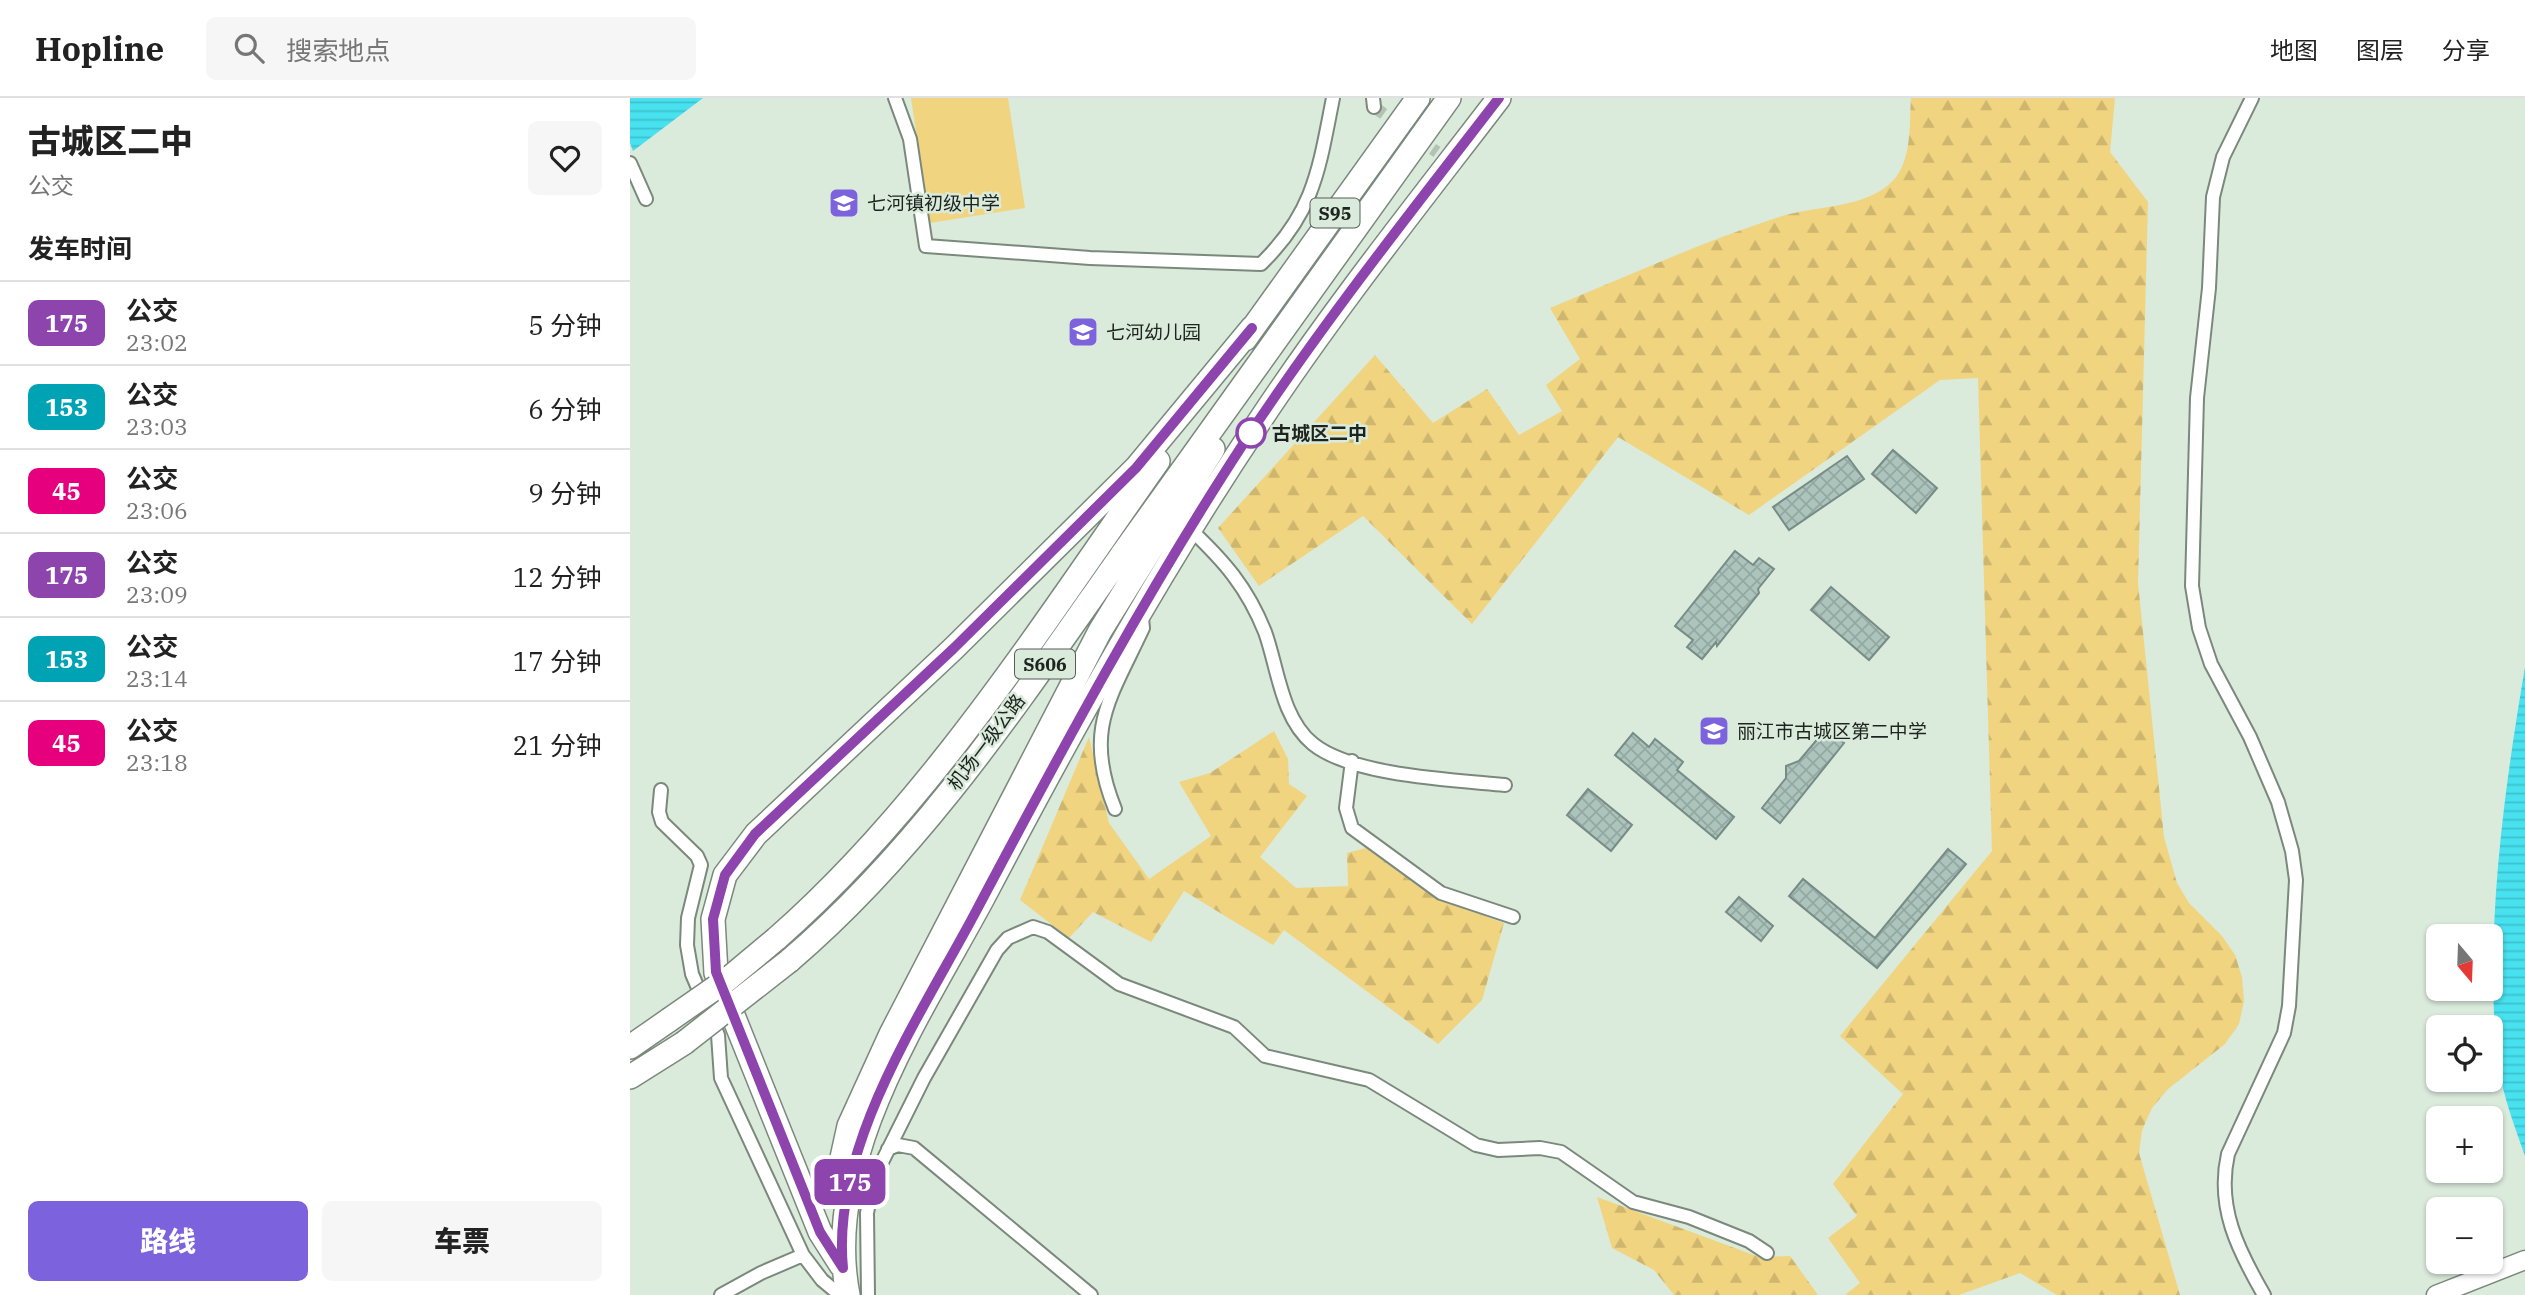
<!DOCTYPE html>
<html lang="zh">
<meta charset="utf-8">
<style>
body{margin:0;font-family:"IBM Plex Serif","Noto Sans SC",serif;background:#f6f6f6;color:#222;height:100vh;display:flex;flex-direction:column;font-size:26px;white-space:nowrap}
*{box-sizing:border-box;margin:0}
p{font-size:23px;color:#767676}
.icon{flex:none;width:38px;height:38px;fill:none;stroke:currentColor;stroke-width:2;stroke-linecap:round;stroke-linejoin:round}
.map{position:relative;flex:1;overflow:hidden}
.side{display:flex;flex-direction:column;background:#fff;width:630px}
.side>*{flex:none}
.badge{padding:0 14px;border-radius:10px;font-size:24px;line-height:46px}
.needle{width:46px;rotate:161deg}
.fabs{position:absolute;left:1796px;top:826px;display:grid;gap:14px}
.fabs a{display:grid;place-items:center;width:77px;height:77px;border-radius:10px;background:#fff;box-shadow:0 2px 5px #0004;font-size:35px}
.map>.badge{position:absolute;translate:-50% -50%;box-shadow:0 0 0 4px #fff}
h2{padding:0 28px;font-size:26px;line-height:63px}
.round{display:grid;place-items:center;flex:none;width:74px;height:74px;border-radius:10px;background:#f6f6f6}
.headline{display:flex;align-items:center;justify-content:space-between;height:119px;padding:0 28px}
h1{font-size:33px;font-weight:800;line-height:52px}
.action{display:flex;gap:14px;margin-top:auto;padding:14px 28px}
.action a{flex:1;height:80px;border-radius:10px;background:#7d62dd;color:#fff;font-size:28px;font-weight:800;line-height:80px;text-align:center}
.action a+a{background:#f6f6f6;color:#222}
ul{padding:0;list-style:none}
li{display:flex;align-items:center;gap:21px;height:84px;padding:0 28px;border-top:2px solid #e0e0e0}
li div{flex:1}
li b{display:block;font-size:26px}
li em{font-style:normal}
li .badge{min-width:77px;font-weight:700;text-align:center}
header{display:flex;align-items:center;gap:42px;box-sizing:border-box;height:98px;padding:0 35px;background:#fff;border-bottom:2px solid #e0e0e0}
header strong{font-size:33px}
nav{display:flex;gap:38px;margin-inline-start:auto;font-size:24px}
.search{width:490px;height:63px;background:#f6f6f6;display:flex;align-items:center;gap:18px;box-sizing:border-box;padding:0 24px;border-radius:10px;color:#767676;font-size:26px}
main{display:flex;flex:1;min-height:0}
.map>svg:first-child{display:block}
</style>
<header>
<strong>Hopline</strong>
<div class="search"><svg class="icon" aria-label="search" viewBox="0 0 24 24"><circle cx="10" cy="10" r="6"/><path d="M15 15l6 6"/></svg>搜索地点</div>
<nav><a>地图</a><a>图层</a><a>分享</a></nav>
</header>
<main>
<section class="side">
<div class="headline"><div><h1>古城区二中</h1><p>公交</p></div><a class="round"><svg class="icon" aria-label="heart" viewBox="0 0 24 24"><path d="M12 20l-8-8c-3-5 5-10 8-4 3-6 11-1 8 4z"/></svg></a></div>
<h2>发车时间</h2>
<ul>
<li><span class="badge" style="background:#8e44ad;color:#fff">175</span><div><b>公交</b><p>23:02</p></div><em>5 分钟</em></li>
<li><span class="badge" style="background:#00a3b4;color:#fff">153</span><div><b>公交</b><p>23:03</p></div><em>6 分钟</em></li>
<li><span class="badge" style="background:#e6007e;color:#fff">45</span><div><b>公交</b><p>23:06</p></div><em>9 分钟</em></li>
<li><span class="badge" style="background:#8e44ad;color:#fff">175</span><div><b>公交</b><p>23:09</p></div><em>12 分钟</em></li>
<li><span class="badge" style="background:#00a3b4;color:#fff">153</span><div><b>公交</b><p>23:14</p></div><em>17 分钟</em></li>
<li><span class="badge" style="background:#e6007e;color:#fff">45</span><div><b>公交</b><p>23:18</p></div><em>21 分钟</em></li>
</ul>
<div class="action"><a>路线</a><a>车票</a></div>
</section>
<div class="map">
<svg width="1895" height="1197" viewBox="0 0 1895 1197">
<defs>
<pattern id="forest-firs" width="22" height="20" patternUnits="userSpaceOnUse" patternTransform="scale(1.75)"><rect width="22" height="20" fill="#f1d480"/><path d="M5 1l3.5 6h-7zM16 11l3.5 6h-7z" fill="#ceb66e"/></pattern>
<pattern id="water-rules" width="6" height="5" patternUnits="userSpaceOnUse" patternTransform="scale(1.75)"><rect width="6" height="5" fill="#47e1f0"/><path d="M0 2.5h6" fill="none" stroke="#3ec1cd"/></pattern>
<pattern id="building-cross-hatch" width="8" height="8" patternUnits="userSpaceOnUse" patternTransform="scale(1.75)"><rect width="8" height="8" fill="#adc4bd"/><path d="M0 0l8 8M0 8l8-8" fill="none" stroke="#94a8a2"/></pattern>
</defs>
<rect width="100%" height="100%" fill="#daeadb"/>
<path fill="url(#forest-firs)" d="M1281,0h204l-5,54 38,50 -10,381 26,254 13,46 12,20 33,33 13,19 7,22 2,24 -5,23 -14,20 -57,45 -16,19 -10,22 -3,23 41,142h-123l-37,-22 -61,22h-114l15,-12 -32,-45 29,-22 -24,-32 70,-90 -63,-58 152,-185 -14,-473 -38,2 -191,135 -131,-78 -146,187 -109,-108 -104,70 -41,-58 157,-173 58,68 54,-34 32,46 43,-24 -16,-26 34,-26 -30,-51c76,-31 151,-66 229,-91 34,-11 77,-8 107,-30 27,-20 23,-59 25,-89z
M644,633l14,28 1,25 18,12 -47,61 36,31 52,-2 -1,-33 19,-5 69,50 69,25 -22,77 -44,44 -154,-114 -11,15 -89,-54 -33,51 -58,-30 -24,26 -49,-38 69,-163 20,86 40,56 62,-43 -32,-54 31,-9z
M967,1099l162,60 31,-1 28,39h-144l-20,-25 -42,-22z"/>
<path fill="#f1d480" d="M281,0h97l17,110 -95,15z"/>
<path fill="url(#water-rules)" d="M0,0h73l-70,53 -3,-8z
M1895,569v489c-12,-34 -26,-71 -29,-108 -10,-126 8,-257 29,-381z"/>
<path fill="url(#building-cross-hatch)" stroke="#778c86" stroke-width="2" d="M1263,352l44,38 -21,25 -44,-39z
M1217,358l17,23 -75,51 -16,-23z
M1105,453l18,14 6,-7 15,11 -16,20 1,4 -42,53 -1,-4 -14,17 -15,-12 6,-7 -18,-14z
M1201,489l58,50 -20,23 -58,-50z
M1196,631l18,14 -64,80 -18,-15 24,-30v-12l13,-5z
M1003,635l16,14 6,-8 28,23 -6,8 57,47 -18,22 -101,-84z
M958,691l44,36 -21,26 -44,-36z
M1318,751l18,15 -89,104 -88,-72 14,-17 72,59z
M1109,799l34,29 -12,15 -35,-29z"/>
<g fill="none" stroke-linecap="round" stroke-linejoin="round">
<path stroke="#b4c2b5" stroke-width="12" stroke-dasharray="12 6" stroke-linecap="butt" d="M744,9l63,45"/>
<g stroke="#7a897c" stroke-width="16">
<path id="street" d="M265,0l15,41 16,107 164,12 171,6c54,-53 58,-96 72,-166
M743,0l1,9
M1622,0l-29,59 -10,40 -4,91 -12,110 -5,188 7,42 12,36 39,73 28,65 14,49 4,29 -7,126 -5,27 -56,121c-12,53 10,96 36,141
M0,65l16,36
M560,431c34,32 57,58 75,103 13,36 16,86 48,112 40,32 140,36 192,41
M722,663l-6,47 6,20 89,65 72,24
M31,692l-2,22 3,10 35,34 4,9 -13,53 -1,27 5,29 26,61 3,43 82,177 19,25 18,15
M485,711c-32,-79 -5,-110 28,-181l-1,-9
M258,1051l10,-4 16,3 177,147
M91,1197l40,-22 42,-18
M238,1197l-1,-82 7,-35 50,-100 73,-128 11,-12 25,-11 15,5 71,52 115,43 31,29 104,24 107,65 22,5 42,-2 21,4 72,50 56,15 60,24 18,12"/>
</g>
<g stroke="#7a897c" stroke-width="21">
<path id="secondary" d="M1806,1197l89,-35"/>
</g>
<g stroke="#7a897c" stroke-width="26">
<path id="highway" d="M615,241l173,-241
M146,841c151,-132 267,-315 382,-478
M159,863c133,-113 232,-263 332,-405 109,-153 218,-306 328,-458
M0,949l39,-27
M0,979l54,-34
M206,1087l13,-59 42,-92 209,-403 113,-182
M211,1167l-21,-33 -104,-259 -3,-54 12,-44 31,-41 197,-185 183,-181 116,-140
M218,1197c-27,-138 73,-281 136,-399 85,-162 173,-322 275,-474 74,-112 158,-217 240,-324"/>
</g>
<use href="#street" stroke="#fff" stroke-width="12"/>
<use href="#secondary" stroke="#fff" stroke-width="18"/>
<use href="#highway" stroke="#fff" stroke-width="23"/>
<g stroke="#7a897c" stroke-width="26" stroke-linecap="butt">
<path id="highway-bridge" d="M39,922l59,-41 48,-40
M54,945l105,-82"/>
</g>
<use href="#highway-bridge" stroke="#fff" stroke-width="23"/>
</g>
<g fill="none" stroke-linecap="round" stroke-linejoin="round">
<g stroke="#fff" stroke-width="16">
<path id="line" d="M622,230l-116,140 -183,181 -198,185 -30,41 -12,44 3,53 104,260 23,36c-12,-121 76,-250 131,-353 89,-168 179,-336 285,-495 75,-111 158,-216 240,-322"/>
</g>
<use href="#line" stroke="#8e44ad" stroke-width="10"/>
</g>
<defs>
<g id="school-square" transform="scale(1.575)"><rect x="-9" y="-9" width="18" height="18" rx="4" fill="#7d62dd" stroke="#daeadb"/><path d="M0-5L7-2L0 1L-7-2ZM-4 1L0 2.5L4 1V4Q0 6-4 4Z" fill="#fff"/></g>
</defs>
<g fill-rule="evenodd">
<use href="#school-square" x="214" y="105"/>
<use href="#school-square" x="453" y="234"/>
<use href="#school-square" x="1084" y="633"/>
</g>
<circle fill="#fff" stroke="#8e44ad" stroke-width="3.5" cx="621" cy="335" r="14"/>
<g text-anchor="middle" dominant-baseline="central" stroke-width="5" stroke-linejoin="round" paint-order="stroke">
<g fill="#daeadb" stroke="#565f57" stroke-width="2">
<rect x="680.5" y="100.5" width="49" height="29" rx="5"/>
<rect x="385" y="551.5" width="60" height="29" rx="5"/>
</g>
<g font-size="18" font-weight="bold" fill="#1d231e">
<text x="705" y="115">S95</text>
<text x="415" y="566">S606</text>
</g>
<g font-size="19" fill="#1d231e" stroke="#daeadb" text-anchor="start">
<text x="237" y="105">七河镇初级中学</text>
<text x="476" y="234">七河幼儿园</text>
<text x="1107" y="633">丽江市古城区第二中学</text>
</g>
<g font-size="19" font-weight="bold" fill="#1d231e" stroke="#daeadb" text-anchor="start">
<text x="642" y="335">古城区二中</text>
</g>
<g font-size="19" fill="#1d231e" stroke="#daeadb">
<text transform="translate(356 644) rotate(-53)">机场一级公路</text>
</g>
</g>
</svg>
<div class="fabs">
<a><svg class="needle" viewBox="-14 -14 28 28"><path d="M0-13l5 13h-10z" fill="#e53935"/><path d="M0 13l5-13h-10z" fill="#767676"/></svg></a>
<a><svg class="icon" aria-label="locate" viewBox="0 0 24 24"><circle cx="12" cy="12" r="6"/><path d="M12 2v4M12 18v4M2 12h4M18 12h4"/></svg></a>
<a>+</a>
<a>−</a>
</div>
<b class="badge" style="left:220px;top:1084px;background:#8e44ad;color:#fff">175</b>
</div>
</main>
